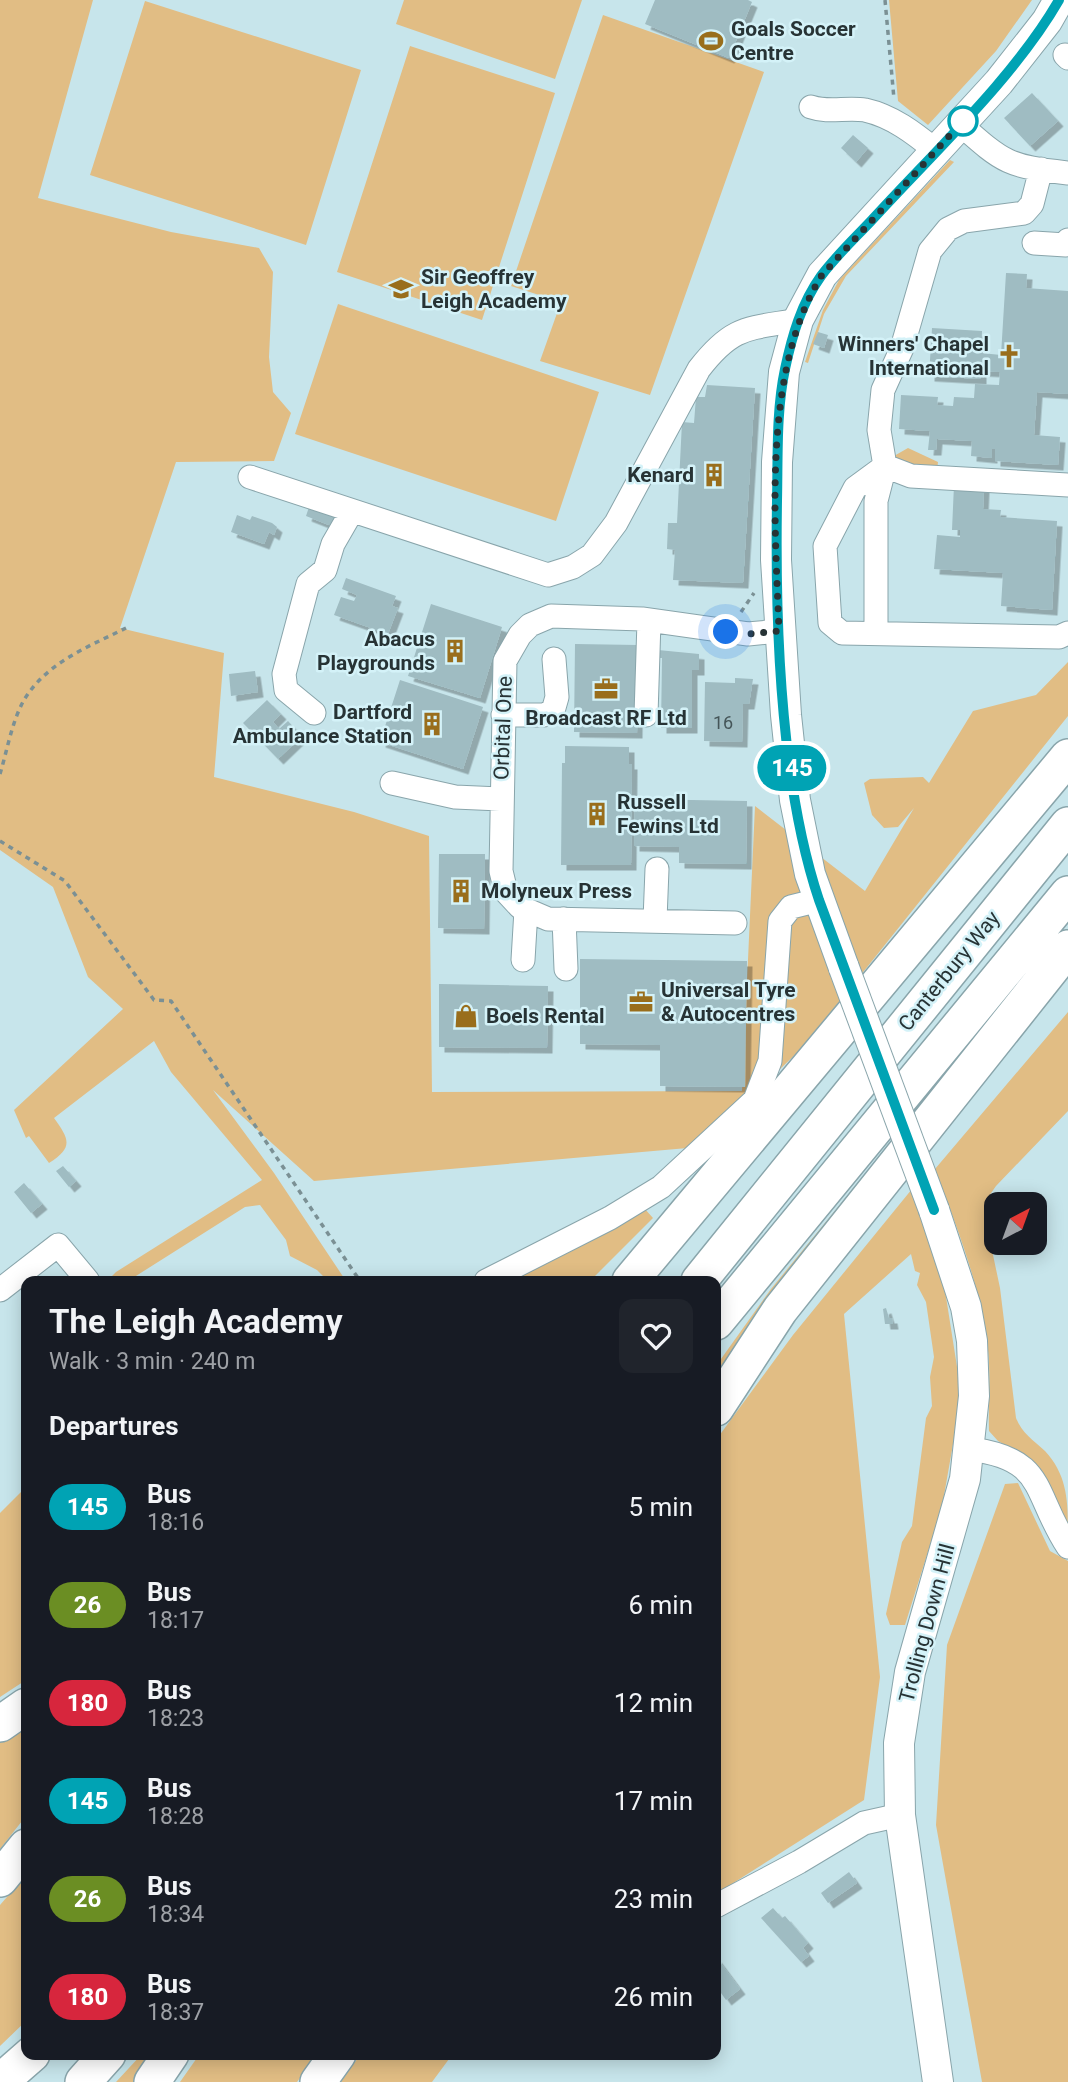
<!DOCTYPE html>
<meta charset="utf-8">
<style>
body{margin:0;font-family:Roboto,sans-serif;background:#20242c;color:#f1f3f6;height:100vh;display:flex;flex-direction:column;font-size:26px;white-space:nowrap}
*{box-sizing:border-box;margin:0}
p{font-size:23px;color:#9ea1a6}
.icon{flex:none;width:38px;height:38px;fill:none;stroke:currentColor;stroke-width:2;stroke-linecap:round;stroke-linejoin:round}
.map{position:relative;flex:1;overflow:hidden}
.panel{position:absolute;left:21px;top:1276px;width:700px;height:784px;display:flex;flex-direction:column;background:#171b24;border-radius:14px;box-shadow:0 4px 18px #0003}
.panel>*{flex:none}
.badge{padding:0 14px;border-radius:23px;font-size:24px;line-height:46px}
.needle{width:46px;rotate:41deg}
.controls{position:absolute;left:984px;top:1192px;display:grid;gap:14px}
.controls a{display:grid;place-items:center;width:63px;height:63px;border-radius:14px;background:#171b24;box-shadow:0 4px 18px #0003;font-size:35px}
.you{position:absolute;width:35px;height:35px;margin:-18px;border:5px solid #fff;border-radius:50%;background:#1a73e8;box-shadow:0 0 0 10px #1a73e833}
.map>.badge{position:absolute;translate:-50% -50%;box-shadow:0 0 0 4px #fff}
h2{padding:0 28px;font-size:26px;line-height:63px}
.round{display:grid;place-items:center;flex:none;width:74px;height:74px;border-radius:14px;background:#20242c}
.head{display:flex;align-items:center;justify-content:space-between;height:119px;padding:0 28px}
h1{font-size:33px;font-weight:700;line-height:52px}
ul{padding:0;list-style:none}
li{display:flex;align-items:center;gap:21px;height:98px;padding:0 28px}
li div{flex:1}
li b{display:block;font-size:26px}
li em{font-style:normal}
li .badge{min-width:77px;font-weight:700;text-align:center}
.map>svg:first-child{display:block}
</style>
<div class="map">
<svg width="1068" height="2082" viewBox="0 0 1068 2082">
<defs>
<filter id="shadow"><feDropShadow dx="5.5" dy="5.5" stdDeviation="0" flood-color="#0004"/></filter>
</defs>
<rect width="100%" height="100%" fill="#c7e5eb"/>
<path fill="#e1bd84" d="M0,0h93l-55,198 133,34 88,16 14,24 -4,85 4,35 18,21 -17,48 -98,1 -56,166 104,25 -10,124 140,35 75,24 3,256 310,-1 13,-285 110,85 49,-83 -16,19 -14,1 -12,-13 -8,-32 6,-4 53,-2 6,6 44,-72 63,-16 32,-33v54l-264,330 -105,101 -385,34 -101,-91 61,83 72,108h-18l-11,-11 -27,-14 -4,-16 -26,-35 -15,2 -117,74h-21l9,-9 146,-92 -91,-108 -17,-31 -100,77c15,21 20,29 -5,45l-20,-27 -3,2 -12,-28 109,-101 -35,-32 -35,-90 -53,-37z
M404,0h178l-27,79 -159,-55z
M889,0h143l-36,51 -68,74 -30,-24z
M145,1l216,69 -55,175 -216,-70z
M603,15l161,57 -114,323 -110,-34 21,-59 -50,-16z
M410,46l145,47 -73,227 -145,-48z
M950,160l4,2 -108,114 -22,38 -16,49 -3,-1 18,-52 16,-30z
M338,304l261,88 -43,129 -261,-87z
M908,448l30,14 -1,8c-16,-1 -32,-1 -43,-14z
M1068,1012v99l-72,75 -7,10 -4,21 15,71 16,130c6,15 17,22 29,33 23,25 23,51 23,84l-50,-83 -20,-11 -9,-10c-1,-27 2,-53 -1,-81 -7,-63 -31,-122 -53,-181z
M892,1141l4,10 -180,234v-19l55,-77z
M912,1189l32,95 19,121 -7,22 -14,80 -37,118h-15l-4,-11 16,-72 10,-16 14,-108 6,-12 -2,-29 4,-20 -8,-55 -9,-17 3,-12 -5,-2 -4,-17 -67,60 36,363 -16,123 -148,94v-454l77,-105z
M644,1208l9,10 -63,63h-93z
M1018,1483l32,68 18,10v521h-86l-46,-257 11,-180 58,-161z
M26,1487v193l-26,17v-184z
M26,1722v94l-26,33v-109z
M26,1875v146l-26,25v-141z
M141,2055h9l-16,27h-18z
M199,2055h118l-20,27h-117z
M360,2055l1,-1 91,1 -20,27h-91z"/>
<path fill="#9fbcc2" filter="url(#shadow)" d="M655,0h93l4,2 -23,56 -84,-34z
M1032,93l26,28 -28,25 -26,-28z
M853,135l15,13 -12,14 -15,-14z
M1006,273l21,1 -1,14 42,3v103l-31,-2 -3,43 26,2 -2,28 -63,-4v-12h-3v9l-21,-2 1,-15 -35,-2 -1,11h-8l2,-19 -31,-2 2,-34 37,2 -1,8 16,1 1,-9 20,1 1,-14 24,1 1,-13 -19,-1v8l-52,-3 3,-48 50,3 -1,22 20,2z
M818,332l10,3 -4,13 -11,-4z
M707,385l48,3 -12,195 -70,-3 2,-30 -8,-1 1,-26h9l5,-101 12,1 2,-26h9z
M954,485l30,2 -1,22 18,1 -1,7 57,4 -5,89 -51,-4 2,-33 -69,-4 3,-34 23,2v-7h-8z
M311,501l29,12 -6,14 -28,-11z
M237,515l13,5 2,-4 20,7 5,4 -3,8 -5,-3 -5,12 -33,-12z
M346,578l50,18 -4,10 6,2 -10,26 -54,-19 7,-18 13,4 3,-6 -15,-6z
M431,604l71,23 -22,71 -72,-22z
M575,644l63,1 -1,88 -63,-1z
M658,650l41,4v16h-7v58h-31l1,-70h-4z
M255,671l3,21 -27,4 -2,-22z
M735,678l18,1 -4,25h-6l-1,38 -38,-1 1,-59 30,1z
M400,680l83,27 -20,62 -83,-27z
M267,700l14,14 -8,8 6,7 9,-8 14,15 -24,23 -35,-36z
M565,746l64,1v17h3l-1,101h-70l1,-102h3z
M635,799l112,2 -1,63 -67,-1v-16l-45,-1z
M439,854h46l-1,75 -46,-1z
M580,959l167,2 -2,126 -85,-1v-41l-80,-1z
M439,984l109,2 -1,62 -108,-1z
M63,1166l13,15 -7,6 -13,-16z
M24,1183l18,21 -11,9 -17,-21z
M886,1308l3,10h3l1,6h-8l-2,-15z
M849,1872l8,11 -29,20 -7,-10z
M773,1908l9,10 3,-2 23,27 -5,5 6,8 -8,6 -40,-44z
M716,1957l24,32 -14,11 -10,-14z"/>
<g fill="none" stroke-linecap="round" stroke-linejoin="round">
<g stroke="#89a5ab" stroke-width="25">
<path id="minor" d="M1065,55l3,3
M811,107c17,6 36,0 54,3 27,6 49,23 70,40
M960,124c45,40 48,42 108,49
M1041,169l-9,35 -8,9 -60,8 -16,8 -18,22 -28,97 -19,42 -4,40 6,36 26,10 157,9
M1034,243l32,2 2,-5
M885,466l-30,22 -30,58 5,77 12,10 217,4 9,-4
M250,477l298,98 25,-8 19,-12 24,-32 83,-154c34,-44 49,-40 99,-49
M876,633v-132l9,-35
M314,713l-28,-23 -2,-16 24,-90 17,-14 8,-26 19,-33
M503,715h41l9,-4 4,-14 -3,-38
M646,715l3,-94
M392,783l63,14 45,2
M564,919l2,50
M655,920l2,-51
M735,923l-187,-4 -28,-12 -14,-15 -5,-21 4,-210 15,-26 10,-10 21,-9 91,3 106,15 31,-3
M523,960l3,-50
M486,1281l124,-63 51,-31 94,-87 15,-39 10,-140 11,-14 28,-7
M0,1290l58,-45 30,36
M970,1449c77,10 62,43 98,98
M716,1906l83,-44 65,-39 36,-8"/>
</g>
<g stroke="#89a5ab" stroke-width="32">
<path id="major" d="M844,968l-34,-94 -15,-74 -9,-85 -10,-155 1,-98 7,-90 14,-52 24,-45 177,-193 48,-61 12,-21
M934,1210l32,97 6,34 2,55 -9,83 -55,193 -11,71 1,72 38,267"/>
</g>
<g stroke="#89a5ab" stroke-width="38">
<path id="highway" d="M630,1281l438,-524
M699,1281l369,-456
M716,1322l352,-428
M716,1408l64,-98 288,-362
M0,1724l26,-18
M0,1879l26,-32
M0,2082l32,-28
M83,2082l25,-28
M152,2082l19,-28
M318,2082l20,-28"/>
</g>
<path stroke="#7b9094" stroke-width="3.5" stroke-dasharray="5 5" stroke-linecap="butt" d="M885,0l9,99
M741,612l13,-19
M0,774c7,-23 12,-53 24,-74 23,-38 64,-53 102,-72
M0,841l65,40 89,119 17,1 189,280"/>
<use href="#minor" stroke="#fff" stroke-width="23"/>
<use href="#major" stroke="#fff" stroke-width="30"/>
<use href="#highway" stroke="#fff" stroke-width="35"/>
<g stroke="#89a5ab" stroke-width="32" stroke-linecap="butt">
<path id="major-bridge" d="M844,968l90,242"/>
</g>
<use href="#major-bridge" stroke="#fff" stroke-width="30"/>
</g>
<g fill="none" stroke-linecap="round" stroke-linejoin="round">
<g stroke="#fff" stroke-width="16">
<path id="line" d="M934,1210l-115,-310c-39,-116 -44,-276 -42,-399 1,-43 -1,-90 8,-132 7,-33 16,-65 36,-93 14,-19 33,-37 50,-55 60,-66 144,-144 188,-221"/>
</g>
<use href="#line" stroke="#00a3b4" stroke-width="10"/>
<path stroke="#273335" stroke-width="7" stroke-dasharray="0 12.6" d="M726,632l22,2 31,-3c-4,-110 -17,-261 43,-356l141,-154"/>
</g>
<defs>
<g id="stadium-bare" transform="scale(1.89)"><path d="M0-5a6.5 5 0 1 0 0 10a6.5 5 0 1 0 0-10ZM-3.5-1.8h7v3.6h-7Z" fill="#996e1c" stroke="#d4f2f8" stroke-width="2.5" paint-order="stroke"/></g>
<g id="school-bare" transform="scale(1.89)"><path d="M0-5L7-2L0 1L-7-2ZM-4 1L0 2.5L4 1V4Q0 6-4 4Z" fill="#996e1c" stroke="#d4f2f8" stroke-width="2.5" paint-order="stroke"/></g>
<g id="church-bare" transform="scale(1.89)"><path d="M-1.2-6h2.4v3.5h3.3v2.4h-3.3V6h-2.4V-.1h-3.3v-2.4h3.3Z" fill="#996e1c" stroke="#d4f2f8" stroke-width="2.5" paint-order="stroke"/></g>
<g id="building-bare" transform="scale(1.89)"><path d="M-4-6H4V6H1V3H-1V6H-4ZM-2.5-4.3h1.7v1.8h-1.7ZM.8-4.3h1.7v1.8H.8ZM-2.5-1h1.7V.8h-1.7ZM.8-1h1.7V.8H.8Z" fill="#996e1c" stroke="#d4f2f8" stroke-width="2.5" paint-order="stroke"/></g>
<g id="office-bare" transform="scale(1.89)"><path d="M-6-3h4V-5.5h4V-3h4V5H-6ZM-1-4.5V-3h2v-1.5ZM-6 0V1H6V0Z" fill="#996e1c" stroke="#d4f2f8" stroke-width="2.5" paint-order="stroke"/></g>
<g id="shop-bare" transform="scale(1.89)"><path d="M-5-2.5h2.3a2.7 3.5 0 0 1 5.4 0H5L5.5 6h-11ZM-1.5-2.5h3a1.5 2.3 0 0 0-3 0Z" fill="#996e1c" stroke="#d4f2f8" stroke-width="2.5" paint-order="stroke"/></g>
</defs>
<g fill-rule="evenodd">
<use href="#stadium-bare" x="711" y="41"/>
<use href="#school-bare" x="401" y="289"/>
<use href="#church-bare" x="1009" y="356"/>
<use href="#building-bare" x="714" y="475"/>
<use href="#building-bare" x="455" y="651"/>
<use href="#office-bare" x="606" y="689"/>
<use href="#building-bare" x="432" y="724"/>
<use href="#building-bare" x="597" y="814"/>
<use href="#building-bare" x="461" y="891"/>
<use href="#office-bare" x="641" y="1002"/>
<use href="#shop-bare" x="466" y="1016"/>
</g>
<circle fill="#fff" stroke="#00a3b4" stroke-width="3.5" cx="963" cy="121" r="14"/>
<g text-anchor="middle" dominant-baseline="central" stroke-width="5" stroke-linejoin="round" paint-order="stroke">
<g font-size="18" fill="#455558">
<text x="723" y="722">16</text>
</g>
<g font-size="21" font-weight="bold" fill="#273335" stroke="#d4f2f8" text-anchor="start">
<text x="731" y="29">Goals Soccer<tspan x="731" dy="24">Centre</tspan></text>
<text x="421" y="277">Sir Geoffrey<tspan x="421" dy="24">Leigh Academy</tspan></text>
<text x="989" y="344" text-anchor="end">Winners' Chapel<tspan x="989" dy="24">International</tspan></text>
<text x="694" y="475" text-anchor="end">Kenard</text>
<text x="435" y="639" text-anchor="end">Abacus<tspan x="435" dy="24">Playgrounds</tspan></text>
<text x="412" y="712" text-anchor="end">Dartford<tspan x="412" dy="24">Ambulance Station</tspan></text>
<text x="606" y="718" text-anchor="middle">Broadcast RF Ltd</text>
<text x="617" y="802">Russell<tspan x="617" dy="24">Fewins Ltd</tspan></text>
<text x="481" y="891">Molyneux Press</text>
<text x="661" y="990">Universal Tyre<tspan x="661" dy="24">&amp; Autocentres</tspan></text>
<text x="486" y="1016">Boels Rental</text>
</g>
<g font-size="21" fill="#273335" stroke="#d4f2f8">
<text transform="translate(503 728) rotate(-88)">Orbital One</text>
<text transform="translate(949 971) rotate(-51)">Canterbury Way</text>
<text transform="translate(927 1623) rotate(-75)">Trolling Down Hill</text>
</g>
</g>
</svg>
<div class="controls">
<a><svg class="needle" viewBox="-14 -14 28 28"><path d="M0-13l5 13h-10z" fill="#e53935"/><path d="M0 13l5-13h-10z" fill="#9ea1a6"/></svg></a>
</div>
<div class="you" style="left:726px;top:632px"></div>
<b class="badge" style="left:792px;top:768px;background:#00a3b4;color:#fff">145</b>
<section class="panel">
<div class="head"><div><h1>The Leigh Academy</h1><p>Walk · 3 min · 240 m</p></div><a class="round"><svg class="icon" aria-label="heart" viewBox="0 0 24 24"><path d="M12 20l-8-8c-3-5 5-10 8-4 3-6 11-1 8 4z"/></svg></a></div>
<h2>Departures</h2>
<ul>
<li><span class="badge" style="background:#00a3b4;color:#fff">145</span><div><b>Bus</b><p>18:16</p></div><em>5 min</em></li>
<li><span class="badge" style="background:#6b8e23;color:#fff">26</span><div><b>Bus</b><p>18:17</p></div><em>6 min</em></li>
<li><span class="badge" style="background:#d7263d;color:#fff">180</span><div><b>Bus</b><p>18:23</p></div><em>12 min</em></li>
<li><span class="badge" style="background:#00a3b4;color:#fff">145</span><div><b>Bus</b><p>18:28</p></div><em>17 min</em></li>
<li><span class="badge" style="background:#6b8e23;color:#fff">26</span><div><b>Bus</b><p>18:34</p></div><em>23 min</em></li>
<li><span class="badge" style="background:#d7263d;color:#fff">180</span><div><b>Bus</b><p>18:37</p></div><em>26 min</em></li>
</ul>
</section>
</div>
